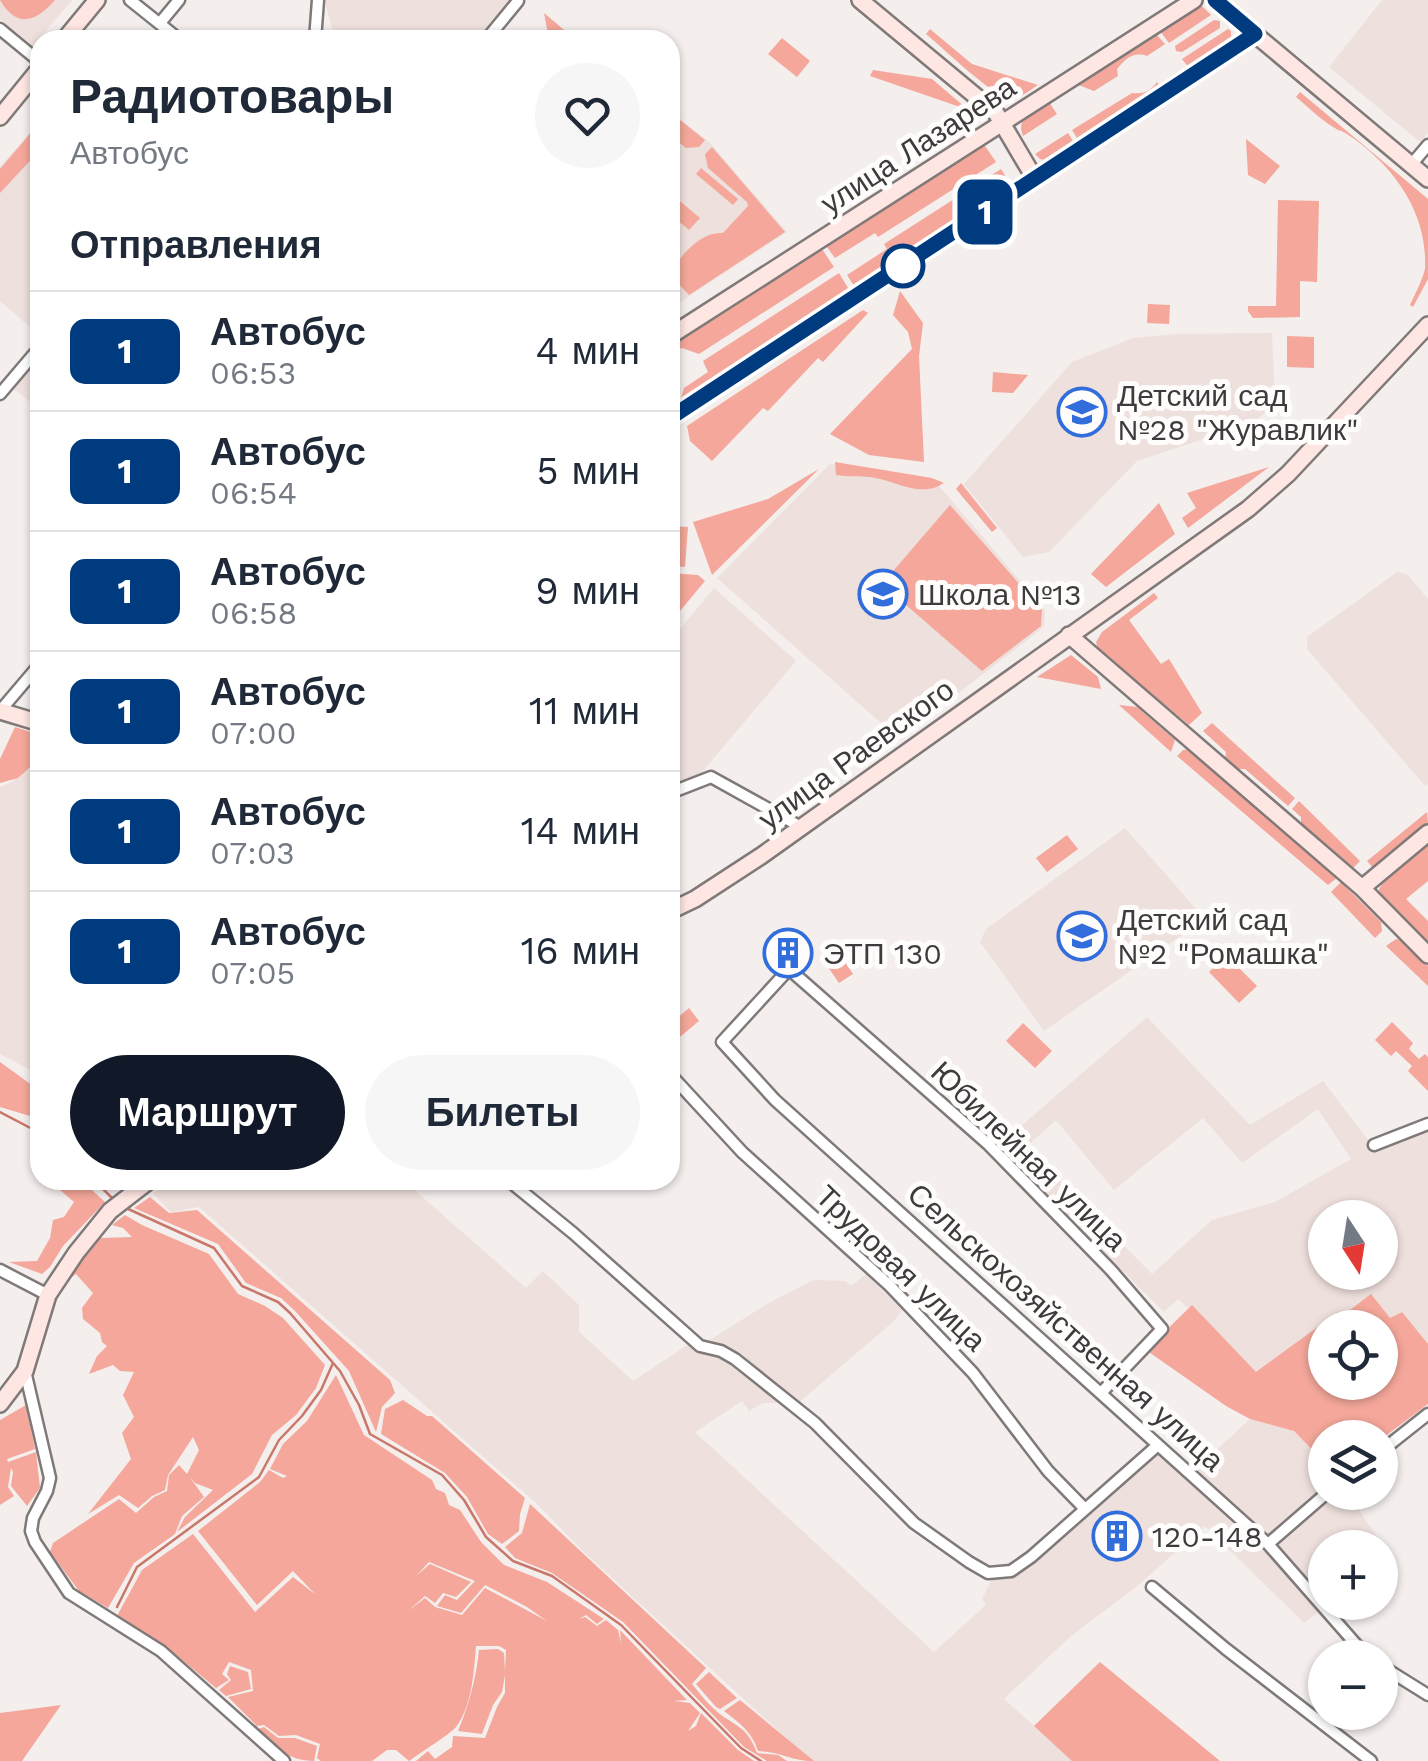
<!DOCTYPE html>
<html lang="ru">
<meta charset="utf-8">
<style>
body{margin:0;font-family:"Work Sans",sans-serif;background:#f6f6f7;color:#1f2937;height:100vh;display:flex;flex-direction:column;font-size:38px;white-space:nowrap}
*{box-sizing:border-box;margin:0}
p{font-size:32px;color:#747a83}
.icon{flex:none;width:55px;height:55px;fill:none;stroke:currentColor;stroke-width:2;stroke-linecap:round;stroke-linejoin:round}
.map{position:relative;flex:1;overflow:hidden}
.sheet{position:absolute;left:30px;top:30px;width:650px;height:1160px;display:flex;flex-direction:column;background:#fff;border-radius:30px;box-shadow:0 2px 8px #0004}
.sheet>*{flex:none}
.badge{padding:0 20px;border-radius:15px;font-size:35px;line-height:65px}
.needle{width:65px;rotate:168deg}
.controls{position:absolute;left:1308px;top:1200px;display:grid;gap:20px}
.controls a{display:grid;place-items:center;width:90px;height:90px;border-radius:50%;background:#fff;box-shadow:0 2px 8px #0004;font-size:50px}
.map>.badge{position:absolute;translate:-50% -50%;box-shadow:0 0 0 5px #fff}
h2{padding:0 40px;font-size:38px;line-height:90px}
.round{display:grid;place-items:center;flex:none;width:105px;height:105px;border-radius:52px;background:#f6f6f7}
.head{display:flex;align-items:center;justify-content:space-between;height:170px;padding:0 40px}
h1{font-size:48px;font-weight:800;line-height:75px}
.cta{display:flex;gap:20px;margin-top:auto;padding:20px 40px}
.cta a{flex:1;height:115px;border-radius:60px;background:#111827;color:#fff;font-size:40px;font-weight:800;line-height:115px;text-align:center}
.cta a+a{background:#f6f6f7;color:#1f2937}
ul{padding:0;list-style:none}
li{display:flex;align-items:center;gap:30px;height:120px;padding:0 40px;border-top:2px solid #e0e1e3}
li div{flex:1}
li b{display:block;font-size:38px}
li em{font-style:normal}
li .badge{min-width:110px;font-weight:700;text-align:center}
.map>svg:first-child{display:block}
</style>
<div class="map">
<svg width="1428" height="1761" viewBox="0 0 1428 1761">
<rect width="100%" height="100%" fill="#f4eeed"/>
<path fill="#eee0dd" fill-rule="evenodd" d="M0,0h72l-39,46 -33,-27z
M326,0h185l-34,40h-137l-6,-5 -8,-29z
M1382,0h46v133l-8,9 -91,-75z
M670,111l39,31 78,90 -113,74 -4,-3z
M40,121v210l-2,3 -38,-33v-134z
M1272,333l3,71 -21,18 -117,39 -88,91 -26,5 -59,-73 108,-122 61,-24 44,-4z
M40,357v53l-26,-21z
M830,464l104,16 111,130 -1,17 -145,112 -182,-161z
M1397,572l10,2 21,25v185l-3,2 -118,-137v-12z
M714,588l82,73 -94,111 -32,17v-148z
M40,752v323l-40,-21v-267l12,-5z
M1125,828l80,91 -161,112 -64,-89 6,-13z
M1147,1017l103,108 73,-44 52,68 53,-18v213l-26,-32 -11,6 -50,-2 -4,-4 -81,61 -64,-67 -4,2 -10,-9 -14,13 -167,-165zM1318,1109l33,50 -76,43 -63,18 -60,54 -126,-127 30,-27 58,70 89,-72 39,45zM1325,1218h55v54h-55z
M170,1180h233l123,108 17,-17 36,34v27l54,49 56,-37 16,-1 62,-39 46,-24 32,1 6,5 15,-12 36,36 -8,11 -97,83 -9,-11 -12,10h-13l-14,8 -7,-10 -47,31 239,220 52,-47 -4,-6 10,-20 19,-2 24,-20 9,-2 112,-103 27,23 13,-6 54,-50 44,12 31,32v29l23,1 29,44 -12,10 -40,1v27l-13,12 16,18 -24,18 -99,-97 -69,61 -65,49 -67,63 69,62h-262l-228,-210 -47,-48 -337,-296 -28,5 -18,-18z"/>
<path fill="#f4a79a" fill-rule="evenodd" d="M0,0h55c-19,22 -38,29 -55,0z
M1199,7h4l8,8 -42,28 -9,-12z
M544,13l32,27h-27z
M1214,20l6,1v7l-38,24 -6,-1 -1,-5z
M930,29l42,35 66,21c-8,5 -19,15 -29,13 -18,-3 -66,-50 -83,-64z
M1228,29l3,2v6l-4,7 -38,24 -7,-9z
M1156,34l9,10 -18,12c-14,-5 -22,3 -30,13l1,7 -24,15 -18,-7z
M782,38l28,23 -13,16 -29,-23z
M873,70l59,9 40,34 -3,15 -10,6 -4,-2 8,-24 -93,-32z
M1157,82l4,6 -82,53 -7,-11 60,-37c11,1 18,-1 25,-11z
M1300,92l128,107v80l-15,28 -3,-2c5,-11 12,-24 15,-36 3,-58 -33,-105 -78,-135 -13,-8 -1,1 -14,-7 -13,-8 -25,-20 -37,-30z
M1049,102l8,12 -34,22c-8,-19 12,-26 26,-34z
M670,112l35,28 -6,7 -13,1 -16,-13z
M40,122v28l-40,43v-24z
M1068,133l7,11 -26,17 -9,-2 -5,-5z
M1246,139l34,27 -15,18 -17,-9z
M983,143l13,19 -118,75 -3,-4 -40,25 -11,-15z
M712,147l73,85 -96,63 -19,-20c9,-19 31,-44 53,-42l25,-27 -1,-4 -39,-34 -3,-14z
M701,168l37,31 -5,6 -37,-31z
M1001,169l12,19 -157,101 -9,-14 40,-26 -3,-5z
M674,196l26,22 -11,12 -19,-16v-13z
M1278,200l41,1 -2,81 -17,-1v36l-47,1 -5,-7v-5h28z
M820,246l14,21 -135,87 -17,-6 -12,4v-10z
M839,273l12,20 -172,113 5,-18 24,-16 -5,-11z
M900,291l23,32 -4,33 5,106 -55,-7 -39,-21 82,-85 -4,-17 -15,-17z
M1148,304l22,1 -1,19 -22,-1z
M863,310l5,3 -45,49 -5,-4 -50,53 -5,-3 -51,53 -22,-20 -3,-15z
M1287,336l27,1v31l-27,-1z
M993,372l35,3 -15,18 -21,-1z
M835,462l97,16 12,5c-24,16 -49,-3 -74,-6 -12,-1 -22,0 -34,-2z
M1269,467l-81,61 -6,-10 14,-10 -9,-15z
M819,469l-107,106 -19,-53 75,-23z
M961,483l36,45 -5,4 -36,-43z
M1159,503l16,31 -69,53 -15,-13z
M950,505l92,105 -1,16 -59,45 -100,-87z
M670,526l18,1 -3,40 -15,-1z
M670,573l28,2 7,6 -35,42z
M1154,593l4,5 -29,22 32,44 8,-5 33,54 -13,12 -91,-76 -2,-7 6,-10z
M1071,655l27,22 3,12 -64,-12z
M1119,705l18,2 38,33 -4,12z
M1212,723l83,75 -7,8 -43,-37h-9l-11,-9 1,-8 -23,-21z
M15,727l25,8v23l-22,20 -18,5v-24z
M1190,749l148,128 -10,8 -151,-129 6,-6z
M1299,801l61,60 -7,7 -52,-45v-6l-9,-8z
M1427,812l1,11 -55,45 -6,-7z
M1067,835l11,14 -31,23 -11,-14z
M1428,845v36l-22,18 22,22v24l-49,-47v-9l4,-6z
M1341,882l40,40 1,9 -7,7 -44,-46z
M1396,939l5,1 27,26v20l-42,-40z
M835,948l18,26 -14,9 -18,-26z
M1226,955l31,31 -18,17 -30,-31z
M689,1008l10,13 -24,20 -5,-6v-11z
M1392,1022l21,21 -4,6 10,10 6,-5 3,3v34l-20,-20 4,-5 -16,-15 -5,5 -16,-16z
M1023,1023l29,28 -17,17 -29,-27z
M0,1062l40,29v28l-40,-12z
M57,1180h24l24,22 -42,44 -13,21 -8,7 -33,-12 28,-1 13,-23 3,-18 11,-3 10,-15 -20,-17z
M150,1197l19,16 28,-3 193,170 5,13 -13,14 -6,25 -27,-61 -54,-60 -14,-13 -35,-15 -28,-39 -84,-36z
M125,1215l17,10 67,29 29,40 27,12 18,12 42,47 -9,23 -20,27 -24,20 -20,39 -75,58 8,-15 28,-27 -18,-7 -6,-7 15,21 -22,19 -7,18 -41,29 -26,45 -29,-17 -29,-39 3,-9 66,-44 17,14 18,-16 13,-6 2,-16 10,-10 8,9 12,-24 -6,-13 -25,38 -3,15 -13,6 -14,12 -19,-13 -31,19 43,-55 -9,-26 12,-16 -11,-22 11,-23 -14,-1 -7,-6 -24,9 8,-18 10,-10 -5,-4 -2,-9 -17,-14 -1,-11 11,-15 -17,-19 -9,6 32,-42 33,-1 -9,-9 -11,-3z
M1371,1294l19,24 12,-6 26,32v60l-48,36v-2h-55v25l-31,-32 -44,-12 -24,-13 -80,-56 46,-45 64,67 82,-60 4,4zM1325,1328h55v54h-55z
M336,1375l28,60 68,45 4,9 9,4 4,12 11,5 21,32 23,23 43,17 57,37 -7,5 -11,-9 -7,4 6,-2 12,9 9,-6 12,10 3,14 -1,-14 67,70 -13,1 16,2 10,10 -12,18 8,-5 5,-13 37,37 16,11h-338l12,-10 7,8 17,-12 1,-11 32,2 12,-31 8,-14v-18l-3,17 -9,13 -11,29 -24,-3c11,-27 18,-52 21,-81l19,-1 6,4 1,18 1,-21 -7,-4h-23c-2,25 -4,60 -20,81 -6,7 -36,26 -47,34l-13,-11h-9l-15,11h-51l-4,-3 3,-14 -24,-9 -17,1 -15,-11 -7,1 -29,-29 25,-6 -2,-21 -22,-8 -7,12 7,6 -13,8 -46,-38 -53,-34 25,-46 51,-36 62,78 38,-35 23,18 -23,-24 -36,34 -59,-74 62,-49 9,-12 14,8 4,-2 -17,-7 13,-25 24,-23zM429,1562l46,19 -18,19 -12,-5 -8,11 24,7 24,-28 42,22 20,14 -62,-33 -23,27 -27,-8 -10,-9 -17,13 17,-15 10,7 8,-10 13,4 15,-15 -41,-18 -14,12z
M403,1400l24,16h5l93,82 -5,16 -1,17 -17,13 -14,-10 -21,-37 -22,-24 -64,-39 4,-25z
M26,1405l9,44 -28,10 1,3 28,-10 4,36 -13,18 -16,-20 2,-14 -2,-4 -3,19 6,9 -14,9v-85z
M530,1504l176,164 -14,16c7,8 13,17 21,24 20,19 33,15 44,45l21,2 9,6h-20l-23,-14 -121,-125 -71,-49 -37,-15 -10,-11 17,-14z
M1100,1662l120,99h-148l-38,-35z
M230,1666l18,6 3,17 -25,7 -7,-6 12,-10 -4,-6z
M709,1672l28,26 -17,11 -4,-2 -20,-23z
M740,1700l74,61c-24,0 -32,-9 -56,-10 -6,-19 -18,-28 -34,-40z
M61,1705l-39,56h-22v-48z
M264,1727l14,11h17l22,8 -3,15c-25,0 -41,-15 -59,-31z"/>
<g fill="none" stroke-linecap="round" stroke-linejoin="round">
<path stroke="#c9776a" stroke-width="2.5" d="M0,1112l40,21
M94,1180l21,21
M126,1208l88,40 28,38 36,16 12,11 50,58 19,34 11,29 72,41 22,25 22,37 27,24 39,15 69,49 120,123 20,13
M117,1607l20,-40 122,-90 20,-37 23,-24 19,-26 12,-27"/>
<g stroke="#7f7a79" stroke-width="15">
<path id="street" d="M130,0l50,40
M160,23l19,-23
M0,29l40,33
M315,40l3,-40
M486,40l32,-39
M1411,165l17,-20
M0,394l40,-47
M0,711l40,-47
M670,793l41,-16 90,50
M670,1074l72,78 148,134 83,87 75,98 37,38
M1374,1145l54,-21
M508,1180l65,53 127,113 21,5 14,8 80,64 99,100 55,39 19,11 23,-2 20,-14 127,-112
M0,1270l48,25
M25,1371l25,107 -3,13 -14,27 -2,13 4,11 34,51 92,58 123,110
M1102,1392l60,-63 -51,-59 -123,-126 -199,-175 -67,73 53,58 493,444 100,114
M1380,1452l48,-38
M1268,1544l60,-52
M1152,1587l74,62 145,112
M1380,1665l48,30"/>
</g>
<g stroke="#7f7a79" stroke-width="20">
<path id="secondary" d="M860,0l136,113 39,66
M1214,0l214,179
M64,40l33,-40
M0,117l40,-49
M670,336l524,-336
M670,418l585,-385
M1069,635l293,253 66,67
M0,711l40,12
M1362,888l66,-55
M670,911l25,-12 66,-43 487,-347 40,-35 140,-149
M0,1404l25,-33 23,-76 28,-42 34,-42 40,-31"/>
</g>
<use href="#street" stroke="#fff" stroke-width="10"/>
<use href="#secondary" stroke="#fee6e2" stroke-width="15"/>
</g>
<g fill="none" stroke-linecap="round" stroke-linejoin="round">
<g stroke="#fff" stroke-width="22">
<path id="line" d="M670,418l585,-384 -40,-34"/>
</g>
<use href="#line" stroke="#003b80" stroke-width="15"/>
</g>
<defs>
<g id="school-ring" transform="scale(2.5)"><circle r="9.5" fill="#fffcfc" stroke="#326ddc" stroke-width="1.5"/><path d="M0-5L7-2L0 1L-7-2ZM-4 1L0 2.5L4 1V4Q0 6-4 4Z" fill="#326ddc"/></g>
<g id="building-ring" transform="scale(2.5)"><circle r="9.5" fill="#fffcfc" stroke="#326ddc" stroke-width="1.5"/><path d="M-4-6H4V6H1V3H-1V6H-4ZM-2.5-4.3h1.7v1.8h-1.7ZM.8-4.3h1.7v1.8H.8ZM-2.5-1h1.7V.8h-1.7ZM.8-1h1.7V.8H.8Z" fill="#326ddc"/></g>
</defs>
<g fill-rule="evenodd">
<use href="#school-ring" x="1082" y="412"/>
<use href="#school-ring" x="883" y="594"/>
<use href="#school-ring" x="1082" y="936"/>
<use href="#building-ring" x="788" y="953"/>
<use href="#building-ring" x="1117" y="1536"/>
</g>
<circle fill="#fff" stroke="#003b80" stroke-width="5" cx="903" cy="266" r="20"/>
<g text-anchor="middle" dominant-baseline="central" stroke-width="10" stroke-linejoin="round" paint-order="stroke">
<g font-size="30" fill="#3d3b3b" stroke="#fffcfc">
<text transform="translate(918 145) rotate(-33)">улица Лазарева</text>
<text transform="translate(856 754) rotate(-36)">улица Раевского</text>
<text transform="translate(1029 1156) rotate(44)">Юбилейная улица</text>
<text transform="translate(901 1268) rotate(44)">Трудовая улица</text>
<text transform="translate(1066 1327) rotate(42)">Сельскохозяйственная улица</text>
</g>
<g font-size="30" fill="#3d3b3b" stroke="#fffcfc" text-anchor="start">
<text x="1117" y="395">Детский сад<tspan x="1117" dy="34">№28 "Журавлик"</tspan></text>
<text x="918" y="594">Школа №13</text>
<text x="1117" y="919">Детский сад<tspan x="1117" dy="34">№2 "Ромашка"</tspan></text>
<text x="823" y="953">ЭТП 130</text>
<text x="1152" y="1536">120-148</text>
</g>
</g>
</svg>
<div class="controls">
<a><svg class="needle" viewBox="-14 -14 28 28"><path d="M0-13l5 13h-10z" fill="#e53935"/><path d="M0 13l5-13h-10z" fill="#747a83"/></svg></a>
<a><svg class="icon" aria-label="locate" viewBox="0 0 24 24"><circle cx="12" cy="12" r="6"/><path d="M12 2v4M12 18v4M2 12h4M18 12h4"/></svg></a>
<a><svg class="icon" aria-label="layers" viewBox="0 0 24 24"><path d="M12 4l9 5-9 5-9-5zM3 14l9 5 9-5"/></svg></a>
<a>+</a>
<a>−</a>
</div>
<b class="badge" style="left:985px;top:212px;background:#003b80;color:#fff">1</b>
<section class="sheet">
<div class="head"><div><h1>Радиотовары</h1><p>Автобус</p></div><a class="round"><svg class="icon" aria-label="heart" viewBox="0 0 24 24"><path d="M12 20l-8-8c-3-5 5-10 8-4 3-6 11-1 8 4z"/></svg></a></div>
<h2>Отправления</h2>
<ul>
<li><span class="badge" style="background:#003b80;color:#fff">1</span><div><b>Автобус</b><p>06:53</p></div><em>4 мин</em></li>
<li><span class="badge" style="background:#003b80;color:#fff">1</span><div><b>Автобус</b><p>06:54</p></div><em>5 мин</em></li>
<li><span class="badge" style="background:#003b80;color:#fff">1</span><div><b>Автобус</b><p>06:58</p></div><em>9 мин</em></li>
<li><span class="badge" style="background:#003b80;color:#fff">1</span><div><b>Автобус</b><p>07:00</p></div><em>11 мин</em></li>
<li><span class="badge" style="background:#003b80;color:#fff">1</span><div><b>Автобус</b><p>07:03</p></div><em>14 мин</em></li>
<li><span class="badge" style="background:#003b80;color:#fff">1</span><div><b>Автобус</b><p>07:05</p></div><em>16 мин</em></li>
</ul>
<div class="cta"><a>Маршрут</a><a>Билеты</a></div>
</section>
</div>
